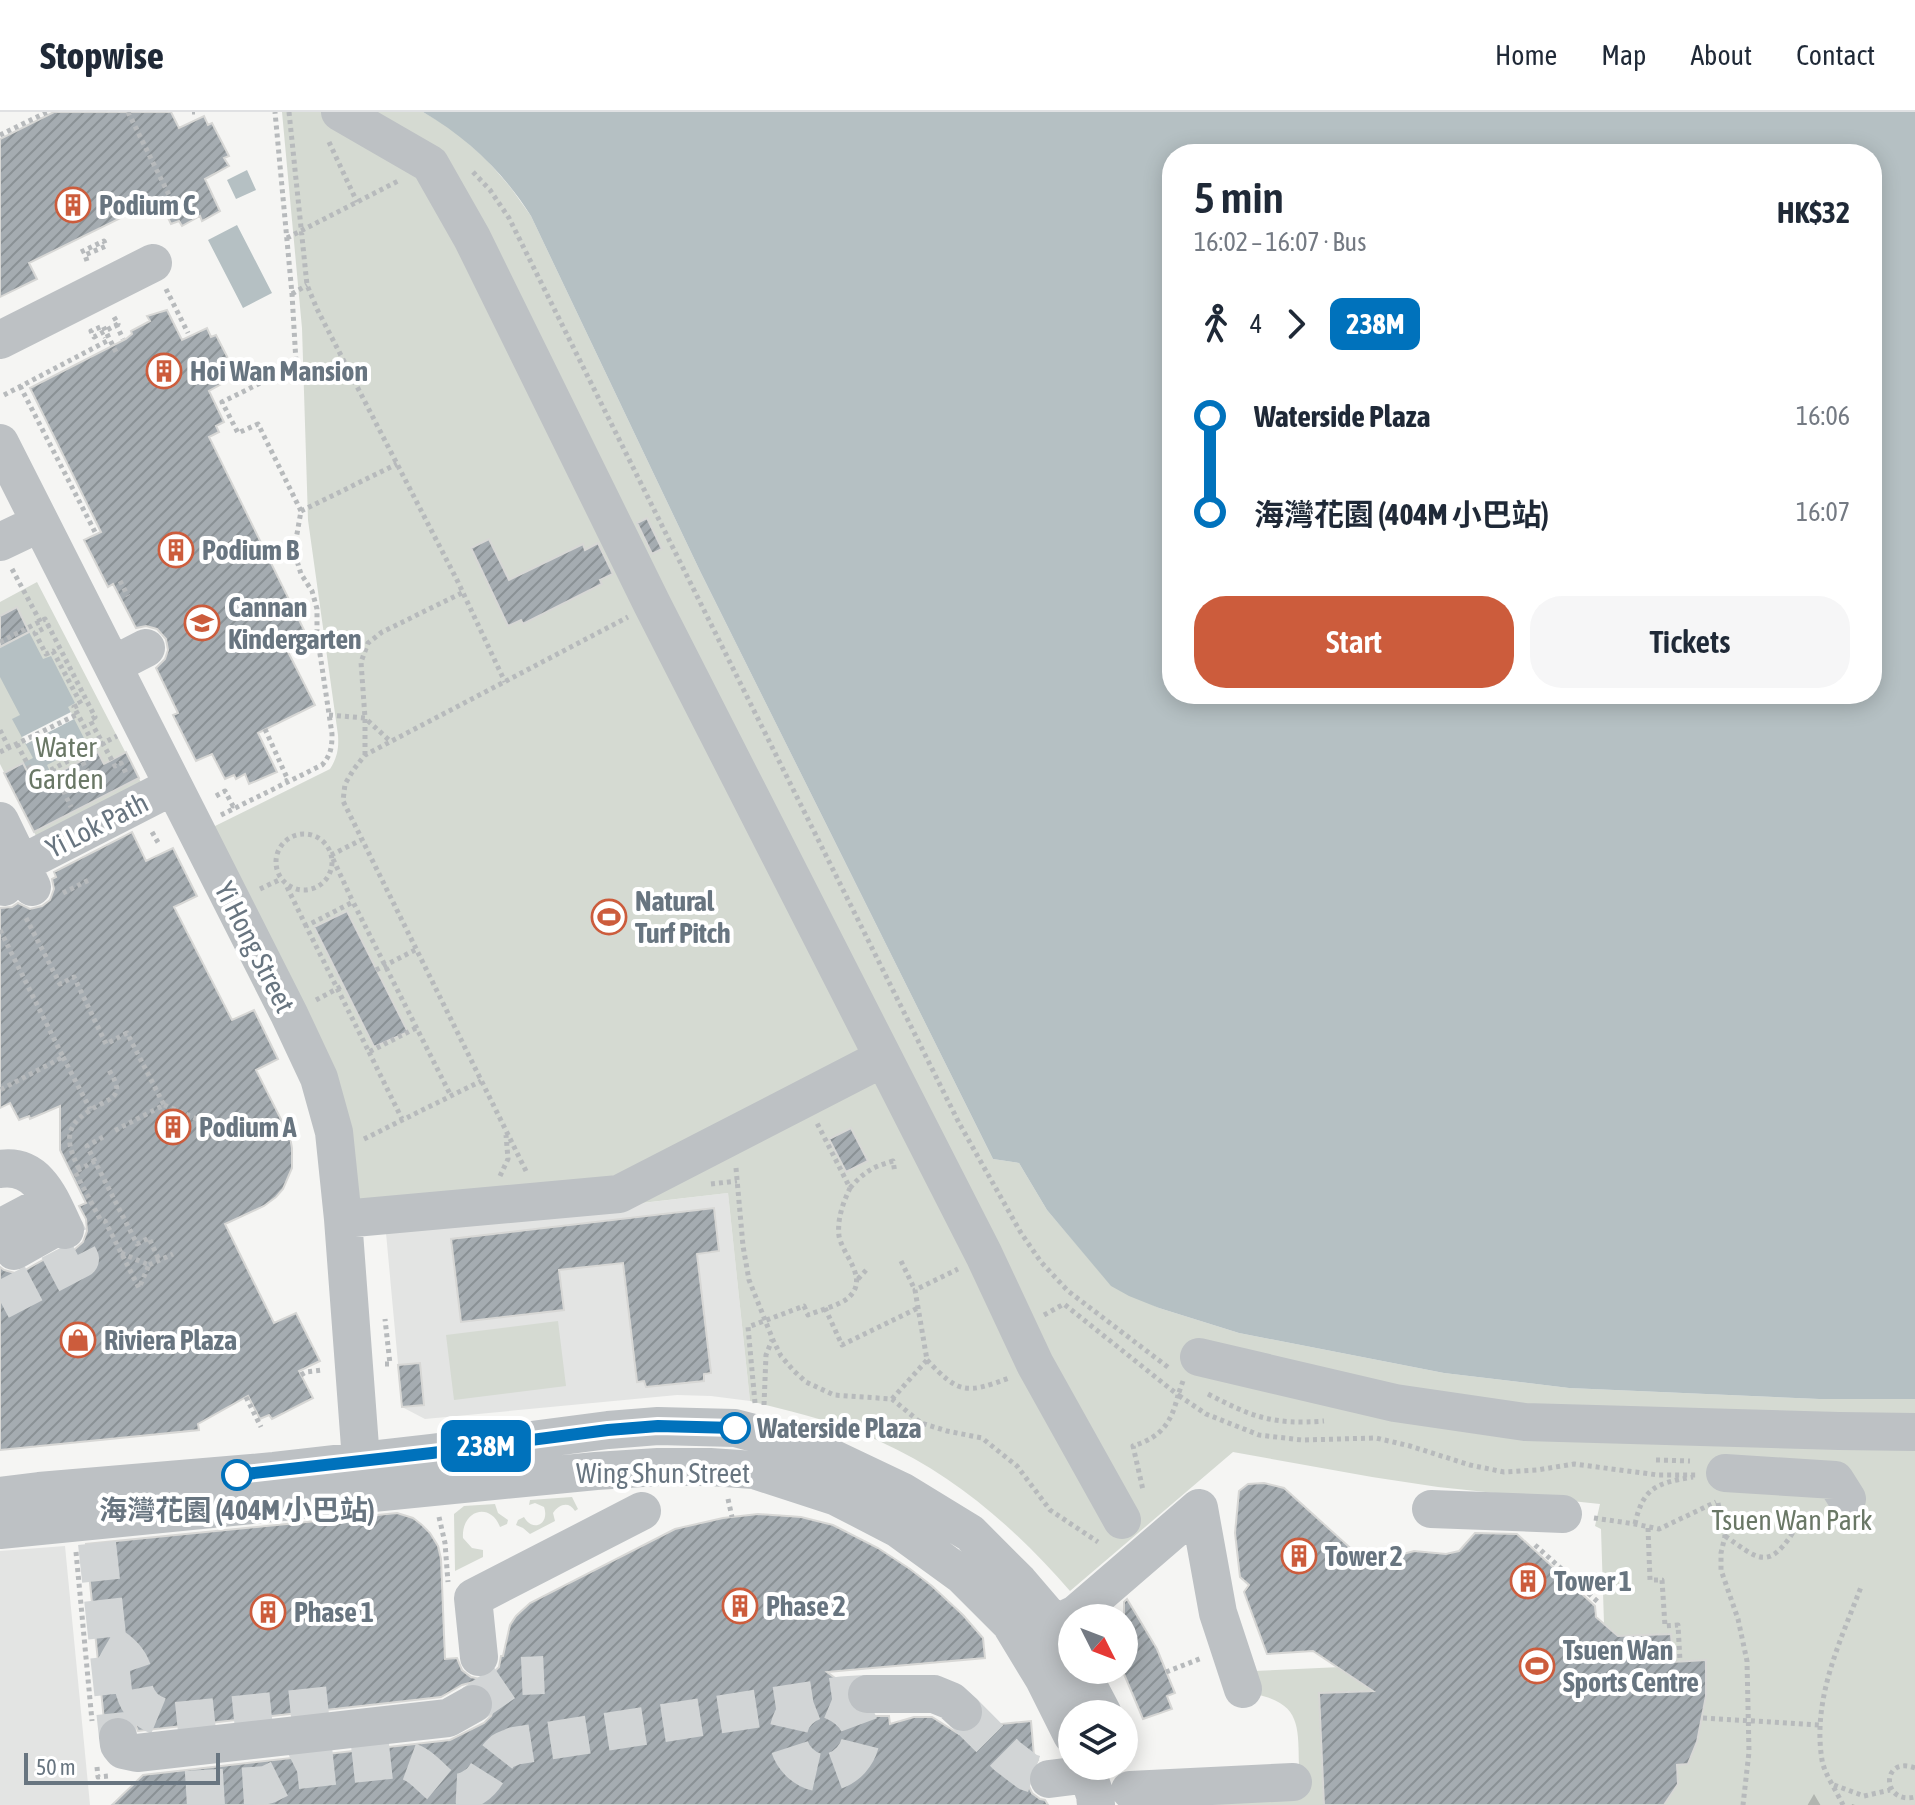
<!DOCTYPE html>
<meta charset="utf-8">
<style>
body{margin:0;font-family:"Asap Condensed","Noto Sans TC",sans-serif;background:#f6f6f7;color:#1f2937;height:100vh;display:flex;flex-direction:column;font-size:30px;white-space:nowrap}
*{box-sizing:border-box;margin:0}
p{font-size:26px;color:#747a83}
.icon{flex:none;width:44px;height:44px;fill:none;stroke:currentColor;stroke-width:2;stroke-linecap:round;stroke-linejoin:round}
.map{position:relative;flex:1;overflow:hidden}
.sheet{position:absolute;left:1162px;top:32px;width:720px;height:560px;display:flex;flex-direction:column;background:#fff;border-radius:32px;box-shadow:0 4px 20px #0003}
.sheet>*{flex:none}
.badge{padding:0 16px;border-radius:12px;font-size:28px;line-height:52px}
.needle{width:52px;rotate:132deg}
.buttons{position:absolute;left:1058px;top:1492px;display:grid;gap:16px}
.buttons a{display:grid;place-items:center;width:80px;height:80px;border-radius:50%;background:#fff;box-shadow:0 4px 20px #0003;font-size:40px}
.scale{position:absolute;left:24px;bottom:20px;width:196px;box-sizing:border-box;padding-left:8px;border:4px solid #687580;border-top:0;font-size:22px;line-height:28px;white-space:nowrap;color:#687580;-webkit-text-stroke:6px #fff;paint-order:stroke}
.map>.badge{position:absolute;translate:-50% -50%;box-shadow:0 0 0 4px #fff}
.legs{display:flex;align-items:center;gap:12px;height:88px;padding:0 32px;font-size:26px}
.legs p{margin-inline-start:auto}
.headline{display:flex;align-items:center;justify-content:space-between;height:136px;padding:0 32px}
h1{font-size:44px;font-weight:600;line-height:60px}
.primary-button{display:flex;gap:16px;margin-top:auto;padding:16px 32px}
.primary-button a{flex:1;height:92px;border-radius:32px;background:#cc5c3c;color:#fff;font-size:32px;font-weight:600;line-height:92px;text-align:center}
.primary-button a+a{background:#f6f6f7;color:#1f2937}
ul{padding:0 32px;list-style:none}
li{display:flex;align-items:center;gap:28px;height:96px;font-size:30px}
li i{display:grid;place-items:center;width:12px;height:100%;margin:0 10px;background:currentColor}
li i::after{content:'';width:20px;height:20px;margin:-10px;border:6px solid;border-radius:50%;background:#fff}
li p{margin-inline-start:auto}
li:first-child i{background:linear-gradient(#0000 50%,currentColor 0)}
li:last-child i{background:linear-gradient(currentColor 50%,#0000 0)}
header{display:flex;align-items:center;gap:48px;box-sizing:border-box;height:112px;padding:0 40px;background:#fff;border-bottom:2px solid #e0e1e3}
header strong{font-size:38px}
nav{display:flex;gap:44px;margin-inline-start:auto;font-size:28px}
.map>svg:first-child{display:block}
</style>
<header>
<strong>Stopwise</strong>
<nav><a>Home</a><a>Map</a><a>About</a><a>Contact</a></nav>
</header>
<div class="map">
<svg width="1915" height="1693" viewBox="0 0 1915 1693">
<defs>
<pattern id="forest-firs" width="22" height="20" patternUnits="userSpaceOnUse" patternTransform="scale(2)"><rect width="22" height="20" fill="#d5dad2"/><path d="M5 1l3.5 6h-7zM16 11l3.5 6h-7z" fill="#b1b5b0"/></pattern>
<pattern id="building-hatch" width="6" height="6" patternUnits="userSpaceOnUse" patternTransform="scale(2)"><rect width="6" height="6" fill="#a5acb1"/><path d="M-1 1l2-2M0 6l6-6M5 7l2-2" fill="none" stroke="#8a9195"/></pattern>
</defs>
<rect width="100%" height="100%" fill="#f5f5f3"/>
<path fill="#e3e4e3" d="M728,1081l22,208 -39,-5 -34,-1 -252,24 -23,-12 -16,-174z
M65,1434l25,259h-90v-254z"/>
<path fill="#d5dad2" d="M282,0h141l29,17 34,30 25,29 20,28 169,355 293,588 26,4 28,47 64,75 48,23 80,25 205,40 125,15 250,11h96v406h-753l137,-39c-1,-40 2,-63 -45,-72v-23l351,-16 -4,-126 -6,-3 5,-22 -162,-17 -66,-10 -139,-25 -163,139c-54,-62 -115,-116 -191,-150 -41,-19 -86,-29 -129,-40l-22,-208 -370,43 -145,-409 117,-58c7,-11 9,-20 8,-34l-30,-215 -6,-192z
M37,470l108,208 -105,54 -40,-80v-162z
M558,1209l8,65 -112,14 -8,-65z
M572,1385l6,12 -3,2c-6,-10 -16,-7 -22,2l2,8 -25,13 -7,-6 -7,-3 2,-5 6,-3c9,16 26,7 20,-10l-9,-4 -6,2 1,-5z
M495,1392l3,9 10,7 -1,4 -7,3c-10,-26 -39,-16 -37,11l9,10 11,2v7l-28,14 -1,-57 10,-8z"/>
<path fill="url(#forest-firs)" d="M1820,1680l35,13h-76l5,-5z"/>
<path fill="#b5c0c3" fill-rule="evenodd" d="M423,0h1492v1287h-96l-250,-11 -125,-15 -205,-40 -80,-25 -30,-12 -18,-10 -64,-76 -28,-47 -26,-4 -293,-588 -169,-355c-27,-43 -63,-78 -108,-104zM1872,42v540h-700v-540z
M247,58l9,20 -20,9 -9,-19z
M237,113l35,68 -29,15 -35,-68z
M29,520l14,27 8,-3 24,47 -7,4 19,37 -40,21 5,11 -18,9 -11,-22 10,-5 -21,-39 8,-4 -20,-38v-30z"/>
<path fill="#f5f5f3" d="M71,600l3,7 -48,25 -4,-7z"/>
<path fill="url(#building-hatch)" stroke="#d7d7d5" stroke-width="2" d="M54,0h117l8,16 25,-12 4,9 4,-2 17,33 -5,2 5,8 -24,13 15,32 -18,10 -2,-5 -18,10 -3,-5 -8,3 -12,-25 -130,64 8,16 -37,18v-158z
M167,198l15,30 25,-12 4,9 5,-2 17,33 -5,3 4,7 -23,13 15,31 -8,4 3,6 -10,5 96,195 -22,10 32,63 -57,28 19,39 -28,12 -4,-10 -9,5 -2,-4 -9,4 -13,-25 -16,7 -23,-46 5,-2 -22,-45 9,-9 3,-9 -2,-11 -9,-10 -11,-3 -10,2 -23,-44 -5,3 -24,-47 17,-8 -71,-144 96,-49 6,-5 -1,-3 19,-10 -3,-5z
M647,406l15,31 -10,5 -15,-31z
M489,427l20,41 74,-36 2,6 13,-7 15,31 -13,6 2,4 -79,40 -2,-4 -13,6 -37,-78z
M17,495l12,25 -29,15v-31z
M98,640l6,12 22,-12 13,26 -105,54 -30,-59 19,-10 11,22z
M132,720l14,29 27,-13 24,48 -23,11 58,113 22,-10 24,49 -22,11 34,67 2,11v20l-9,21 -7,8 -12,9 -39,18 49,99 22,-10 24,48 -21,10 14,27 -41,21 -3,-4 -9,4 -12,-23 -50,28 1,6 -199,20v-183l4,3 11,3 10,-3 34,-19 15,-1 9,-8 4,-11 -1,-12 -7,-13 7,-3 -26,-53v-44l-30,13 -1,-3 -10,4 -9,-17 -10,5v-200l12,-1 6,-4 12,6 12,-3 8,-6 4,-11 -2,-10 4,-2 -2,-5z
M347,799l61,121 -34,15 -60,-120z
M851,1016l17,33 -22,11 -17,-33z
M714,1096l5,43 -22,3 14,119 -7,1v7l-58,6 -2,-6 -7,1 -14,-119 -64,7 5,40 -103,12 -10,-83z
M420,1251l4,42 -22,2 -4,-42z
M1264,1371l20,5 74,67 8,4 12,2 36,-10 32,3 13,-3 16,-18 42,1 78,72 1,11 22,19 53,-2 2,28 33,-2v36l-9,46 -9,22 -11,1 1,19 -14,21h-340l-5,-112 54,-2 -60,-40 -46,3 -23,-62 5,-7 -9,-8 -5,-44 4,-42 9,-7z
M397,1401l16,5 9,7 8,8 8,13 3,13 4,100 12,-1 5,12 9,7 9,2 11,-4 8,-8 2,-11h2l7,-31 6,-9 14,-13 145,-74 48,-11 35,-4 43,3 32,8 45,23 32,21 22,17 31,29 20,23 2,20 -158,14 20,15 -2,8 3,11 9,7 9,3h23l1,8 24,-7h18l27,17 11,-1 9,-6 3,-6v5l49,-5 3,35 4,4 -9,10 -2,12 5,11 8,6 5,1 3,5h-936l31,-30 307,-35 34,-17 7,-7 4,-12 -3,-11 -8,-8 -11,-3 -11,3 -21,12 -303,34 -3,-8 -9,-6 -11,-2 -11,5 -18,-176z
M1127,1487l30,50 18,44 -8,3 5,13 -29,10 -19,-45v-72z"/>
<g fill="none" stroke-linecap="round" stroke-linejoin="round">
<path stroke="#d2d5d6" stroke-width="38" stroke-dasharray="38 19" stroke-linecap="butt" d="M0,1189l80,-42 -15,-29
M97,1431l21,194
M107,1531c12,7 22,15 26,29 1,6 0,14 2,20 5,18 23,26 41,29l156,-16
M473,1592l38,-26 10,-2 23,-1
M963,1600l44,44 21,16 21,7
M186,1678l81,-5 30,-15 101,-11c9,1 17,4 24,10 17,14 28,34 53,17 13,-8 16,-25 28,-35 3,-2 8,-3 11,-5l312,-48c75,26 12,103 -27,64 -9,-9 -13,-21 -10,-34 8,-34 50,-32 78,-34"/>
<path stroke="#b7babc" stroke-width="5" stroke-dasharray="4 4" stroke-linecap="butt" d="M128,0l43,87 -10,5
M192,0h3
M289,0l18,173 10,24 140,271 48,102
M0,23l47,-23
M329,30l28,60
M473,60l17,18 19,28 450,905 62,110 20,29 27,29 101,77
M287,126l113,-58
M81,140l23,-11 2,5 -21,9 2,6
M166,177l22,44
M292,182l15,-9
M114,205l4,7 -24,13 -3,-6 12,-5 13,26
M116,212l7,15
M20,274l76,148
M4,283l103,-54 -2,-4
M301,399l96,-47
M12,457l29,54
M120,469l8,15
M50,513l-15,8 11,21 7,-3 28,53 -7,3 21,40
M0,530l45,-23 50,98 -5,3 25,46 6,-3 6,12
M329,603l36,3 25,23
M265,617l23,51 -3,1
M0,618l9,18
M17,632l18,34 82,-42
M0,640l78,-38
M79,643l18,35
M365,643v-37l-4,-56 7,-19 14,-11 80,-39
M53,657l18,38
M216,684l9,-5 8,15 4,-2
M221,703l101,-50c9,-10 10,-18 10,-31l-15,-100v-25l-5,-18 -11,-17 -7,-23 7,-40 -43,-87 -20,9 -16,-31 71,-35 3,-5 -4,-68 -17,-182
M152,720l7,12
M276 750a28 28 0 1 1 56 0a28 28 0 1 1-56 0Z
M331,743l30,-15
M333,747l20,43
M287,775l19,39
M260,777l21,-10
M63,781l28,-14
M26,806l34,66 14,-7 32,67 21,-11 37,72 -50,26
M0,818l63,127 -63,33
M376,858l41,-21
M316,888l28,-15
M416,916l-47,24 -63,-126 47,-24 98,194
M369,940l33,67
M63,945l27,52
M164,993l50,21
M103,1025l-16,9 50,98 12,-6 10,22
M364,1027l117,-58
M95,1049l-20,11 25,47 5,2 34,67 10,-23 -28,-12
M736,1056l7,78 6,34 24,60 8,16 13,15 12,11 28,13 58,4 29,24 26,8 35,7 35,28 33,44 48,32
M79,1057c-17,-34 -12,-47 22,-65 6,-3 13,-6 15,-12 3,-8 -5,-17 -8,-24
M526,1059l-183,-370 2,-17 9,-15 11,-14 263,-138
M500,1064l8,-17 -2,-24
M711,1072l26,-3
M850,1076c14,-16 22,-21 43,-27l2,12
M901,1149l14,29
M149,1153l24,-11
M858,1167l10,-11
M825,1196l17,37 76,-37
M1044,1203l20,-11 114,91c-7,29 -17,42 -45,51l10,44
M927,1248c32,34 39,34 82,18
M385,1252h5l-5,-45
M301,1263l5,-3 17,-2
M1183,1269l-5,14 28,19 53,21 43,5 74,-2 34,8 60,19 34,7 33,-2 37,-6 84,11h39
M1208,1282c44,23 65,31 116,27
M246,1285l15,30
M892,1287l35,-39 -12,-70 43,-21
M755,1291l-7,-76 56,-21 4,9c12,-5 30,-9 40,-17 22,-19 -5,-42 -9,-62 -2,-17 4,-33 11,-48l-33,-65
M764,1293l2,-50 6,-15
M1656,1348l34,1
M728,1387l4,18
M1718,1391l7,33 -4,17v17l17,49 9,42 2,91 -6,53
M439,1405l6,26 3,39
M1594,1406l41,6 24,5 57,-27
M1635,1412c8,-37 22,-41 58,-47
M1648,1416l2,52h12l3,46 13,-1 2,36
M1725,1424c31,21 42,36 67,-2l-4,-26
M1535,1433l63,57
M76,1440l16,169
M1166,1560l36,-14
M1703,1606l117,7
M97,1655l1,10 11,-1
M1915,1656c-34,-13 -34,37 0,29
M1834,1673l30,11 26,-6
M1843,1693c-6,-13 -19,-32 -21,-45 -10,-61 18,-118 39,-173"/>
<path stroke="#bdc1c4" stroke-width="38" d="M340,0l90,52 42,74 180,366 332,651 51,109 87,156
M0,228l153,-77
M0,331l289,571 30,64 15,54 9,87 20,268
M0,430l40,-19
M113,553l33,-17
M0,709l32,66
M4,775l17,-23 152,-78
M0,1057c39,-6 51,32 65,61
M343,1107l276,-25 264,-136
M2,1115l49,-26
M14,1139l48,-27
M1199,1245l196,46 130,19 314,9 76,1
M1725,1361l110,7 12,19
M0,1384l39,-5 235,-20 158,-18 176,-23 50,-4 77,2 38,10 50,16 80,38 67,41 49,49 36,42 17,31
M1199,1396l19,105 25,76
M1431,1397l132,5
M0,1418l596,-59 62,-4h52l44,3 83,27 60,31 66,48 47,47 34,56 28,56
M1055,1512l21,-10 123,-106
M479,1545l-6,-59 169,-87
M1080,1558l23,44
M867,1582h67l17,7 12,11
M118,1625l1,8 4,5 14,3 311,-35 25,-14
M1085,1654l10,29 1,10
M1049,1667l40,-5
M1130,1678l163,-8"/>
</g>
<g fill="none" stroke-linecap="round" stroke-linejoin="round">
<g stroke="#fff" stroke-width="18">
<path id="line-1" d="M237,1363l195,-22 176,-23 50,-4 77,2"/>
</g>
<use href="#line-1" stroke="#0072bc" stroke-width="12"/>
</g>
<defs>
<g id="building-ring" transform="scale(1.8)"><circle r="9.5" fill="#fff" stroke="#cc5c3c" stroke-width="1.5"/><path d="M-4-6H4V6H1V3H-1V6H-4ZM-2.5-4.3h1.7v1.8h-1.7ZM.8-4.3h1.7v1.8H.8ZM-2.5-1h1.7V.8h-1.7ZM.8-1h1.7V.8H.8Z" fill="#cc5c3c"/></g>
<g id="school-ring" transform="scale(1.8)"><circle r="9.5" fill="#fff" stroke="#cc5c3c" stroke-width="1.5"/><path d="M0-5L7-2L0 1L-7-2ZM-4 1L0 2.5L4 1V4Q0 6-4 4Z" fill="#cc5c3c"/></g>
<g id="stadium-ring" transform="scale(1.8)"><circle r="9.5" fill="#fff" stroke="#cc5c3c" stroke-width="1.5"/><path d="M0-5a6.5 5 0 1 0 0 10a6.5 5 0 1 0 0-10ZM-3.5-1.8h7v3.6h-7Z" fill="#cc5c3c"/></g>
<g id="shop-ring" transform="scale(1.8)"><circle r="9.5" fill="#fff" stroke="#cc5c3c" stroke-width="1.5"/><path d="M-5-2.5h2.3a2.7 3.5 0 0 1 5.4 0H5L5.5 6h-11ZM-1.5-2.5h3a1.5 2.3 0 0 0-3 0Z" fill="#cc5c3c"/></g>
</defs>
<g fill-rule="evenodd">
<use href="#building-ring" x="73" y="93"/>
<use href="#building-ring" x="164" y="259"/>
<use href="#building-ring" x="176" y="438"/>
<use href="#school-ring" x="202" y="511"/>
<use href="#stadium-ring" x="609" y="805"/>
<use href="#building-ring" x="173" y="1015"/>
<use href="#shop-ring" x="78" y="1228"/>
<use href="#building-ring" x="1299" y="1444"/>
<use href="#building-ring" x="1528" y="1469"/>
<use href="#building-ring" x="740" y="1494"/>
<use href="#building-ring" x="268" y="1500"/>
<use href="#stadium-ring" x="1537" y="1554"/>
</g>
<g fill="#fff" stroke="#0072bc" stroke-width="4">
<circle cx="735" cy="1316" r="14"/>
<circle cx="237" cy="1363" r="14"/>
</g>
<g text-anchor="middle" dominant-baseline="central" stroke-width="8" stroke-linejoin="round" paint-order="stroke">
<g font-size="28" font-weight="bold" fill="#687580" stroke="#fff" text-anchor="start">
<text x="99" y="93">Podium C</text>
<text x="190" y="259">Hoi Wan Mansion</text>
<text x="202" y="438">Podium B</text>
<text x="228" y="495">Cannan<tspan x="228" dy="32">Kindergarten</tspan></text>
<text x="635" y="789">Natural<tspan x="635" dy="32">Turf Pitch</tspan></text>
<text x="199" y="1015">Podium A</text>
<text x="104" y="1228">Riviera Plaza</text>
<text x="1325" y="1444">Tower 2</text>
<text x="1554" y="1469">Tower 1</text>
<text x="766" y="1494">Phase 2</text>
<text x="294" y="1500">Phase 1</text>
<text x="1563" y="1538">Tsuen Wan<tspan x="1563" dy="32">Sports Centre</tspan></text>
</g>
<g font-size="28" fill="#6a7866" stroke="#fff">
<text x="66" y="635">Water<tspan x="66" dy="32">Garden</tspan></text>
<text x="1792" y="1408">Tsuen Wan Park</text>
</g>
<g font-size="28" fill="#687580" stroke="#fff">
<text transform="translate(97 713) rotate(-27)">Yi Lok Path</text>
<text transform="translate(255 835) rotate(63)">Yi Hong Street</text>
<text x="663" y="1361">Wing Shun Street</text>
</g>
<g font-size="28" font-weight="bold" fill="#687580" stroke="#fff" text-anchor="start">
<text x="757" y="1316">Waterside Plaza</text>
<text x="237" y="1398" text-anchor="middle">海灣花園 (404M 小巴站)</text>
</g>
</g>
</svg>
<div class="buttons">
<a><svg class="needle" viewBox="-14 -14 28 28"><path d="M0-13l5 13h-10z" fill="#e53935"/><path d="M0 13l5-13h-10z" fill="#747a83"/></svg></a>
<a><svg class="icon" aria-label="layers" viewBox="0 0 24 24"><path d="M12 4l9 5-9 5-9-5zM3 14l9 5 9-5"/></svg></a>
</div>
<div class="scale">50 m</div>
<b class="badge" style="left:486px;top:1334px;background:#0072bc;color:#fff">238M</b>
<section class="sheet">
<div class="headline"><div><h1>5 min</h1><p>16:02 – 16:07 · Bus</p></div><b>HK$32</b></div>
<div class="legs"><svg class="icon" aria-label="walk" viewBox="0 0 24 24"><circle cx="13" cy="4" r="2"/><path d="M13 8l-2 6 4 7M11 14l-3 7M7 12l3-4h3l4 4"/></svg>4<svg class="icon" aria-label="forward" viewBox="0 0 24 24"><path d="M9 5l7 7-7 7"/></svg><b class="badge" style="background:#0072bc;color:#fff">238M</b></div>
<ul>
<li><i style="color:#0072bc"></i><b>Waterside Plaza</b><p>16:06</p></li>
<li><i style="color:#0072bc"></i><b>海灣花園 (404M 小巴站)</b><p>16:07</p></li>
</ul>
<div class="primary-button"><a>Start</a><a>Tickets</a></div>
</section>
</div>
